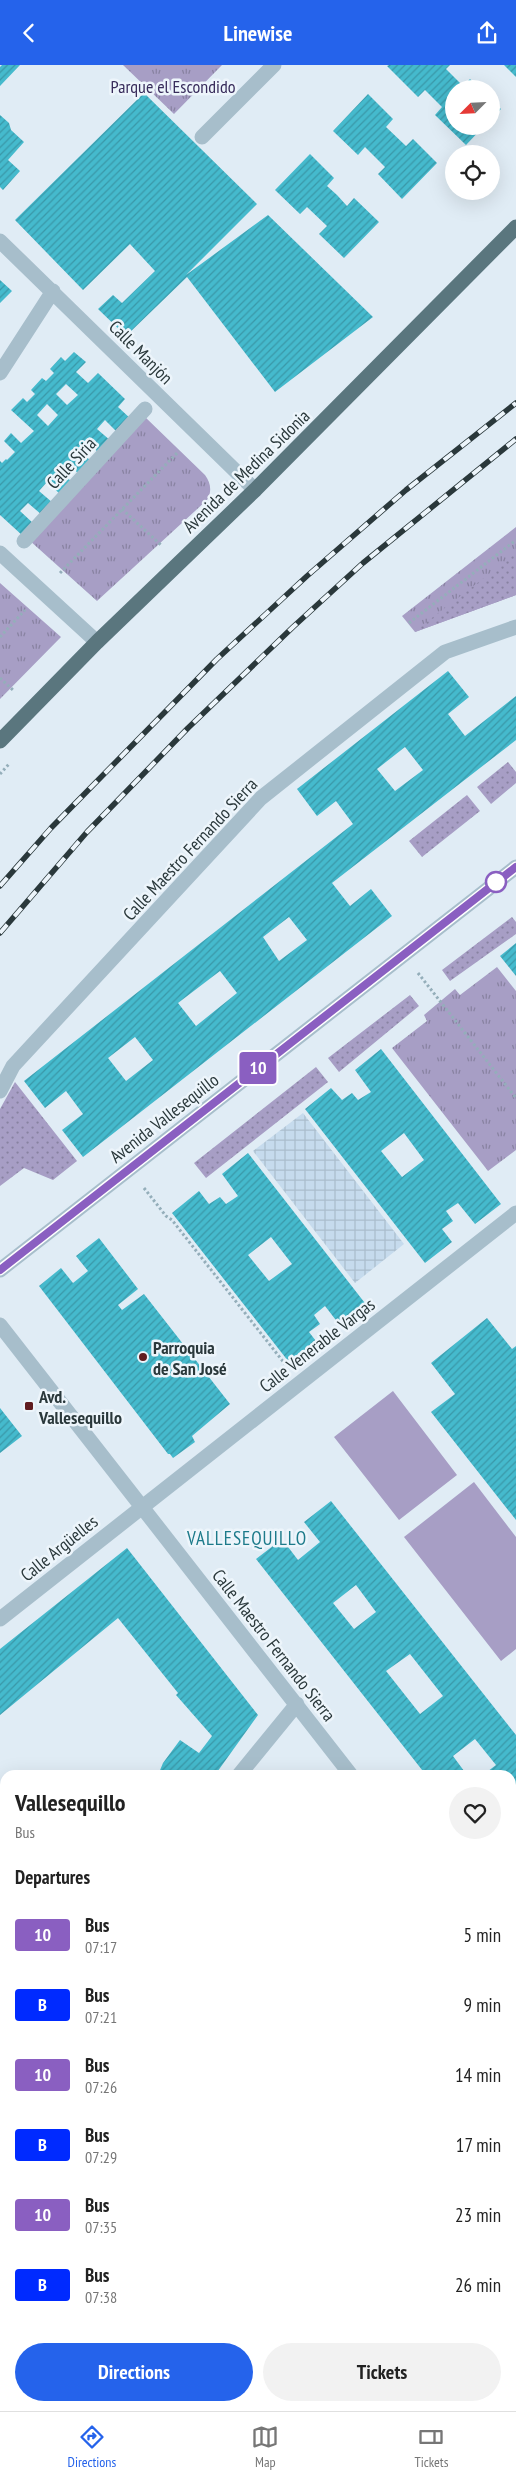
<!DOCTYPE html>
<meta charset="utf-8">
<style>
body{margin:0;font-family:"PT Sans Narrow",sans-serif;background:#f2f2f2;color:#222;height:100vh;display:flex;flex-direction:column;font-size:19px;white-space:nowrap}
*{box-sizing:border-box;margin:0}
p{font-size:16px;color:#767676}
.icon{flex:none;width:28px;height:28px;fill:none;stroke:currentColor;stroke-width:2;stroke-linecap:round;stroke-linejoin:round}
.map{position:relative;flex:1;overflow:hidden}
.sheet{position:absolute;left:0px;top:1705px;width:516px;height:641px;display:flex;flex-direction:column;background:#fff;border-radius:15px 15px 0 0;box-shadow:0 5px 20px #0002}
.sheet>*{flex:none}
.badge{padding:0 10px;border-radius:4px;font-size:18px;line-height:32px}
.needle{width:32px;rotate:246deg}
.tools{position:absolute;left:445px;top:15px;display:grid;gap:10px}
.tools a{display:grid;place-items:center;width:55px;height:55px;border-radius:50%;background:#fff;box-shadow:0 5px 20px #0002;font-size:25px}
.map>.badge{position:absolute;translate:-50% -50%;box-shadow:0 0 0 2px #fff}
h2{padding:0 15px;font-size:19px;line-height:45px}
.round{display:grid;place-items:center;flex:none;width:52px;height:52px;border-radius:26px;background:#f2f2f2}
.overview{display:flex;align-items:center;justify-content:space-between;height:85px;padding:0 15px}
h1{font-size:24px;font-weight:600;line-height:38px}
.action{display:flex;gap:10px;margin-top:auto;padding:10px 15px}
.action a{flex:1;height:58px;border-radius:30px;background:#2563eb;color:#fff;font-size:20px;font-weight:600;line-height:58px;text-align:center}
.action a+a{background:#f2f2f2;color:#222}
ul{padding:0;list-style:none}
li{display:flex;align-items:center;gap:15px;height:70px;padding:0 15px}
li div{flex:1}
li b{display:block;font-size:19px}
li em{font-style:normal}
li .badge{min-width:55px;font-weight:700;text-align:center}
header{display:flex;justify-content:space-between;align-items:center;height:65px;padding:0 15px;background:#2563eb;color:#fff;font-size:22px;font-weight:600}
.menu{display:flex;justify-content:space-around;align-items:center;height:70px;border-top:1px solid #e0e0e0;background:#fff;font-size:14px;color:#767676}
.menu a{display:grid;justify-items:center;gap:2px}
.menu .on{color:#2563eb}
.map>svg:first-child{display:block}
</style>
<header><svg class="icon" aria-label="back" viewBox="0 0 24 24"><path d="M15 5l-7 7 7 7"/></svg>Linewise<svg class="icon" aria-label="share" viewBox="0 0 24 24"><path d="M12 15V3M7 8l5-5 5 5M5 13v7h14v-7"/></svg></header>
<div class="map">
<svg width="516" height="2346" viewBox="0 0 516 2346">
<defs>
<pattern id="park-tufts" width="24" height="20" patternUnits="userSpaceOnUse" patternTransform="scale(1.25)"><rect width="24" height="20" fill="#a79ec5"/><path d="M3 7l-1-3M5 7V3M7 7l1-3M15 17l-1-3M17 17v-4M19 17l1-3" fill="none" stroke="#8882a1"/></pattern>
<pattern id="garden-dots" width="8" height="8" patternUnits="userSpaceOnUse" patternTransform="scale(1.25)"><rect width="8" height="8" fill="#a79ec5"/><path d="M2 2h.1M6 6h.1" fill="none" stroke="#8882a1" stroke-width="1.8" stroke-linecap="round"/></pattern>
<pattern id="plaza-grid" width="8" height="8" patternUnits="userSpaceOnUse" patternTransform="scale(1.25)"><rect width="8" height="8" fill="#c6dbed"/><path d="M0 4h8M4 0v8" fill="none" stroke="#aabdcc"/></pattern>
<pattern id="building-hatch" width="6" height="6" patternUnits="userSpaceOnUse" patternTransform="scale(1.25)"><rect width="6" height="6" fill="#45bacd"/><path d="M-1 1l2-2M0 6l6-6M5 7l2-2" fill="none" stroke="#3a98a8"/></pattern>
</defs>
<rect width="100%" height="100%" fill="#e0ecf5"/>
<path fill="#a79ec5" d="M393,1326l64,84 -58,45 -65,-83z
M474,1417l42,55v112l-15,12 -97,-124z"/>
<path fill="url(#park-tufts)" d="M123,0h99l-48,49z
M144,351l61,59c6,8 7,17 2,25l-110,101 -68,-61z
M516,462v68l-101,37 -13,-16z
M0,518l61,54 -61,62z
M497,902l19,24v159l-28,21 -96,-123 35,-27 -3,-6 31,-26 5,6z"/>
<path fill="url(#garden-dots)" d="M516,488v42l-101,37v-1z
M508,697l8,10v11l-25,21 -14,-17z
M467,730l13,16 -58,46 -13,-16z
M512,852l4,5v12l-66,47 -8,-11z
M410,930l9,11 -80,66 -11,-14z
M316,1002l12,15 -122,96 -12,-15z
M15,1017l62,79 -24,19 -29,-12 -24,18v-77z"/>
<path fill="url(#plaza-grid)" d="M303,1048l101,131 -49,39 -102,-132z"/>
<path fill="url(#building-hatch)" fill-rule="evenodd" d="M2,0h18l-20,21v-19z
M389,0h61l-4,4 17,17 7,-7 10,10h-26v37h30l-18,19 -31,-30 7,-8 -17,-17 -7,7 -31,-31z
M504,0h12v12z
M144,28l113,111 -71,71 82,-60 105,102 -98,75 -88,-115 -61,59 -28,-27 15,-14 9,8 33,-32 -25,-27 -47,46 -68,-70z
M368,29l25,25 -7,8 20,19 7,-7 24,24 -35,36 -24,-25 7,-7 -20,-20 -7,8 -25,-24z
M491,35l10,9 -10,10z
M0,50l9,8 2,7 13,12 -16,18 12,11 -17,19 -3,-3z
M310,89l24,24 -7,8 10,9 10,11 7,-8 25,24 -35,36 -25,-24 8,-8 -20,-19 -7,7 -25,-24z
M0,215l12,11 -12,12z
M74,287l12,10 -10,10 12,11 10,-10 27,26 -7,8 14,13 -14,13 -13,-13 -8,9 14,12 -11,13 -14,-13 -8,8 14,13 -12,13 -14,-13 -7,8 14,13 -12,12 -14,-13 -8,9 14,12 -11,12 -14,-12 -8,8 14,13 -11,12 -23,-21v-54l2,2 4,-4 1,1 8,-8 -11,-11 7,-8 10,10 13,-12 -23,-21 12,-12 4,4 8,-8 -4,-4 11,-12 4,3 8,-8 -4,-4 11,-12 4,4zM66,319l12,11 -11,10 -11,-11zM47,339l11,11 -10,11 -11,-11z
M448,606l21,26 -21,17 17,22 51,-40v44l-184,143 18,23 21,-17 21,27 -309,241 -21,-27 21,-16 -17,-23 -21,17 -21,-27 329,-257 -17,-23 -19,15 -20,-27zM405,682l18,23 -28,21 -18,-22zM289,852l18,23 -28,21 -16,-24zM220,906l17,22 -41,33 -18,-23zM135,972l18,23 -27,21 -18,-23z
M516,878v33l-16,-20z
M381,984l120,155 -26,20 -17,-21 -12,8 7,10 -11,8 10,13 -27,21 -120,-154 26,-21 11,12 10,-7 6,7 13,-8 -16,-22zM404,1068l20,27 -22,17 -21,-26z
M248,1088l120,154 -26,21 -17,-22 -11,9 6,9 -11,8 10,13 -27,21 -120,-153 27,-22 10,13 11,-7 6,7 12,-8 -16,-22zM271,1172l21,27 -23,17 -21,-26z
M99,1173l39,51 -20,16 4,5 22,-16 86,110 -38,32 3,6 -22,16 -3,-4h-2l-129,-168 22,-18 12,15 15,-12 -12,-15z
M487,1253l25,31 4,-3v174l-85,-108 24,-18 -24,-31z
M0,1343l22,28 -22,17z
M331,1436l185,234v85l-5,4v-49h-28l13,-10 -21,-26 -22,17 14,19h-41l-170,-216 26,-20 16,21 22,-18 -16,-20zM356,1520l20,27 -22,17 -21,-26zM410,1589l33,42 -23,18 -34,-43z
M127,1483l131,167 -43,60h-57l5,-12 17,-23 19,13 13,-17 -36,-41 2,-2 -60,-75 -118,97v-66z
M511,1766l5,6v17l-5,4z
M0,1810l5,1v70l-5,-1z
M0,1962l5,1v100l-5,-1z
M0,2158l5,1v50h-5z
M0,2250l5,1v62l-5,-1z
M28,2341h67l-1,5h-67z"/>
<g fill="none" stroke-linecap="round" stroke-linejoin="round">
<path stroke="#94aeba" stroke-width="3" stroke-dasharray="2.5 2.5" stroke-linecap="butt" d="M122,444l40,37
M60,508l119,-122
M409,558l107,-83
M0,572l25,-27
M0,613l14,13
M0,709l9,-10
M418,908l98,125
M144,1123l22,28 6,4 113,144"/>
<path stroke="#a7becb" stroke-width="15" d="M202,72l72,-72
M0,176l255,249
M0,308l53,-82
M24,476l121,-132
M0,488l97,89
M0,1026l13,-25 248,-268 184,-146 71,-25
M0,1205l516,-403
M0,1260l351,450
M0,1554l516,-406
M239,1710l58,-71
M0,1912l5,1
M511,1918l5,6
M511,1997l5,1"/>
<path stroke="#5a767e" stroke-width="15" d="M0,676l97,-99 158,-152 261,-263"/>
<g stroke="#2a383b" stroke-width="5.5">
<path id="rail" d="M0,821l51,-58 166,-169 90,-83 99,-86 110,-87
M0,868l87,-101 101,-104 105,-101 70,-64 153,-124"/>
</g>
<use href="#rail" stroke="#edf5fb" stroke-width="4" stroke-dasharray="11" stroke-linecap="butt"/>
</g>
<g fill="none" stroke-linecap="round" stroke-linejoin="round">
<g stroke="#fff" stroke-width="11">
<path id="line" d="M0,1205l516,-403"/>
</g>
<use href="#line" stroke="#8a5fc1" stroke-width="8"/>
</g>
<circle fill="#fff" stroke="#8a5fc1" stroke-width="2.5" cx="496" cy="817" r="10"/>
<g fill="#601c1f" stroke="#edf5fb" stroke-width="2">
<circle cx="143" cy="1292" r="5"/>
<rect x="24" y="1336" width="10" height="10" rx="2.5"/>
</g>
<g text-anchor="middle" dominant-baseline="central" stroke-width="5" stroke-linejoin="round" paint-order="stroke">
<g font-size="18" fill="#382c5b" stroke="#edf5fb">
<text x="173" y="21">Parque el Escondido</text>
</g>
<g font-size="18" fill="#2a383b" stroke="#edf5fb">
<text transform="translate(141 287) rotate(45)">Calle Manjón</text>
<text transform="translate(71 398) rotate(-47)">Calle Siria</text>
<text transform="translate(246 406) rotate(-44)">Avenida de Medina Sidonia</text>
<text transform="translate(190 784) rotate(-47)">Calle Maestro Fernando Sierra</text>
<text transform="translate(164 1053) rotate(-38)">Avenida Vallesequillo</text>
<text transform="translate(317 1280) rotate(-38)">Calle Venerable Vargas</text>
<text transform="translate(59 1483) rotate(-39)">Calle Argüelles</text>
<text transform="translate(274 1580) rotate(52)">Calle Maestro Fernando Sierra</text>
</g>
<g font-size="18" font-weight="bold" fill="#2a383b" stroke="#edf5fb" text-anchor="start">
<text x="153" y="1282">Parroquia<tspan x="153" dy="21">de San José</tspan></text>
<text x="39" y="1331">Avd.<tspan x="39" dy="21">Vallesequillo</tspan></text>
</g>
<g font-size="19" letter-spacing="1" fill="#1c7a8a" stroke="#edf5fb">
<text x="247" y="1473">VALLESEQUILLO</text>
</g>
</g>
</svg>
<div class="tools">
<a><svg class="needle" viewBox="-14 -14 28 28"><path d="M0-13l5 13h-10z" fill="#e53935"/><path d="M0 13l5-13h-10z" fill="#767676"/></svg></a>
<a><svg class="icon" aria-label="locate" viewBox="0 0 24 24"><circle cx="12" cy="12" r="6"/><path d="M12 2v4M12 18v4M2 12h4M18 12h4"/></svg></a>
</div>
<b class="badge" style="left:258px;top:1003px;background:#8a5fc1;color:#fff">10</b>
<section class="sheet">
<div class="overview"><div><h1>Vallesequillo</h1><p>Bus</p></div><a class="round"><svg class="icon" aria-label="heart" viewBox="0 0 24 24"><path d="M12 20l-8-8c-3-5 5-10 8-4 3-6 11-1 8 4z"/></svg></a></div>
<h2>Departures</h2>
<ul>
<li><span class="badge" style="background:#8a5fc1;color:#fff">10</span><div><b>Bus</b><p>07:17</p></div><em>5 min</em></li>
<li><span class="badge" style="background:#002aff;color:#fff">B</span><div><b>Bus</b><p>07:21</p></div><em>9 min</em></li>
<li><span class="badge" style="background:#8a5fc1;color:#fff">10</span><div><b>Bus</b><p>07:26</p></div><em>14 min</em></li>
<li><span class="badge" style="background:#002aff;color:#fff">B</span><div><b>Bus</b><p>07:29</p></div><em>17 min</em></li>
<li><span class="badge" style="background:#8a5fc1;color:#fff">10</span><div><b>Bus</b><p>07:35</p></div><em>23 min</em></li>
<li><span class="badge" style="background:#002aff;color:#fff">B</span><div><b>Bus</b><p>07:38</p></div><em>26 min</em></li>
</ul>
<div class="action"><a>Directions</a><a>Tickets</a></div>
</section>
</div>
<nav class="menu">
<a class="on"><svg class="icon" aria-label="directions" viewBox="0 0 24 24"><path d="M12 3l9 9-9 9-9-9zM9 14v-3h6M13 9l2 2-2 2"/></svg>Directions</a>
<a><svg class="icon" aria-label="map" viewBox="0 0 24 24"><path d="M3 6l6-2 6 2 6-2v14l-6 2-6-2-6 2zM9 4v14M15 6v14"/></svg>Map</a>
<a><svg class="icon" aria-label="tickets" viewBox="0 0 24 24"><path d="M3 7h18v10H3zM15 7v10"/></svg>Tickets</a>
</nav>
